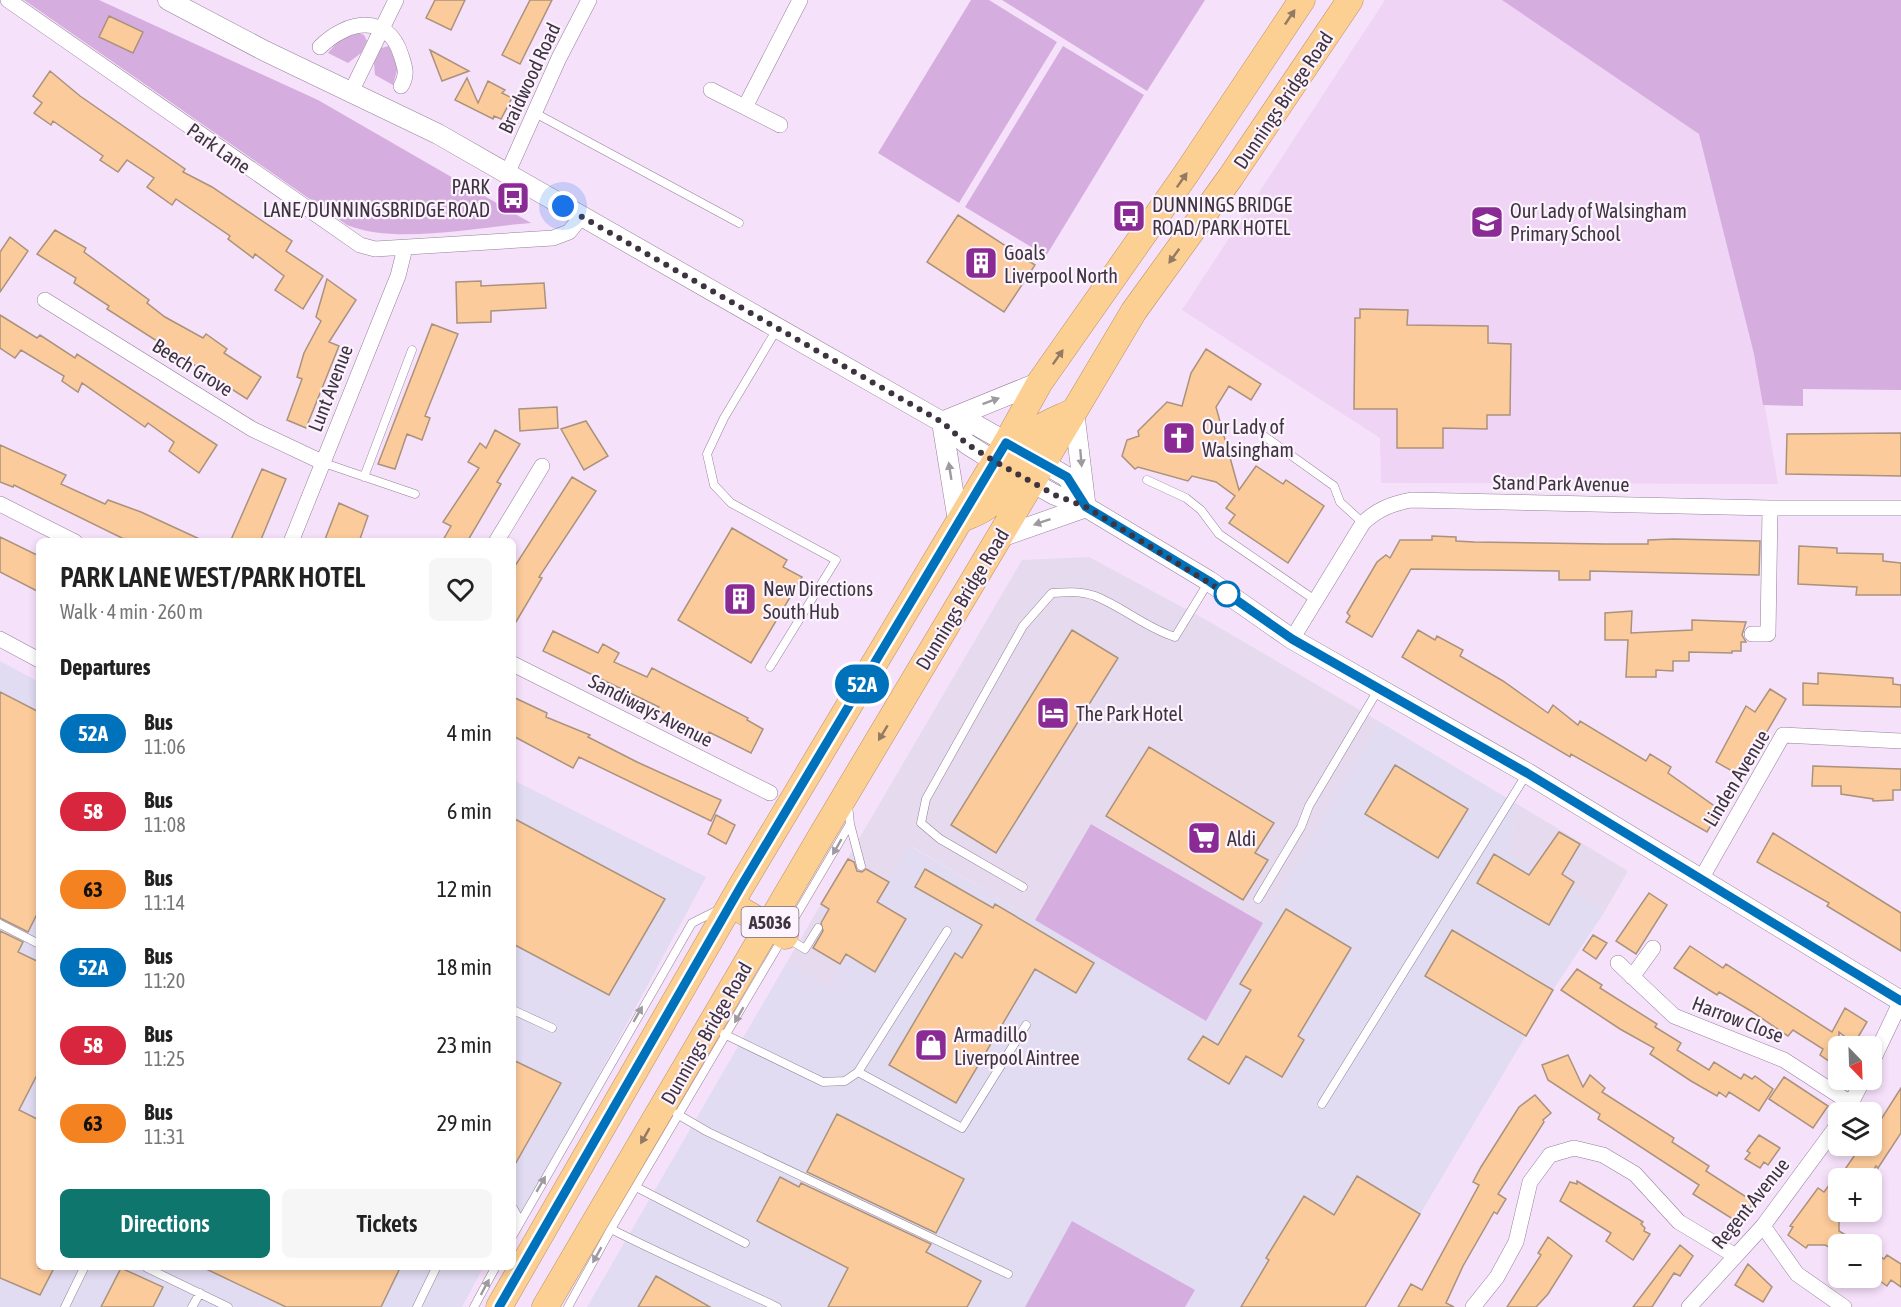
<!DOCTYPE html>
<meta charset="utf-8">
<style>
body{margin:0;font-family:"Asap Condensed",sans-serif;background:#f6f6f6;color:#222;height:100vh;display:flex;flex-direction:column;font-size:22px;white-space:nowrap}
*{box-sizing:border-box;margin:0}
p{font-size:20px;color:#767676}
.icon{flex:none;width:33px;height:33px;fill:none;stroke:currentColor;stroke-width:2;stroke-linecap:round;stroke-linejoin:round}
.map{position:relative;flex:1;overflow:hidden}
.panel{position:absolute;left:36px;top:538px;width:480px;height:732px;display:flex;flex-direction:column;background:#fff;border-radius:9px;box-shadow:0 3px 9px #0003}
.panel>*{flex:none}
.badge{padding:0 12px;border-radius:20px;font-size:21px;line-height:39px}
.needle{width:39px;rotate:157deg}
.controls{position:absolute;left:1828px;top:1036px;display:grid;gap:12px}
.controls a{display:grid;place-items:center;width:54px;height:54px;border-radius:9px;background:#fff;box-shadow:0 3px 9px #0003;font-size:30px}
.you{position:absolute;width:30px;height:30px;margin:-15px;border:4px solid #fff;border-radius:50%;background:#1a73e8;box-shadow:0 0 0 9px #1a73e833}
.map>.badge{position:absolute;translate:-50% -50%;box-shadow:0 0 0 3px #fff}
h2{padding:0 24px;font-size:22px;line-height:54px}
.round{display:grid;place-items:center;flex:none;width:63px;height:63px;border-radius:9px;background:#f6f6f6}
.headline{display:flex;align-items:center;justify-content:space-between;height:102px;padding:0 24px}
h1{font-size:28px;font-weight:600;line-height:45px}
.button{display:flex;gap:12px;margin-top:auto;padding:12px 24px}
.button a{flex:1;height:69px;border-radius:9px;background:#0f766e;color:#fff;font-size:24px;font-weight:600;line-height:69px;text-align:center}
.button a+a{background:#f6f6f6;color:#222}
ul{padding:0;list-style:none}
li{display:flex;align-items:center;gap:18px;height:78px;padding:0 24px}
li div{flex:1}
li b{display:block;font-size:22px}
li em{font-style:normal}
li .badge{min-width:66px;font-weight:700;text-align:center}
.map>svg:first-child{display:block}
</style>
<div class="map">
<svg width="1901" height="1307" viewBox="0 0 1901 1307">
<rect width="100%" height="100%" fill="#f6e1fb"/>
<path fill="#e6daef" d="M1089,557l121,65 170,100 -117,201 -171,-99 -57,96 -124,-74 -82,142 -42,-26 235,-402z
M1517,804l111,67 -23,40 -96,-58z"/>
<path fill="#e1dcf2" d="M0,661l39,21v586h444l-21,39h-462z
M1380,722l137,82 -8,49 96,58 -52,79 -188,317h-180l9,-17 -122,-68 -47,85h-438l200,-345 42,26 81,-142 296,175z
M513,780l193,97 -183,339 -10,-5z"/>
<path fill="#efd4f5" d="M1385,0h133l201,134 59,350 -397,-1 -1,-45 -198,-128z"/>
<path fill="#d6addf" d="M24,0h75l219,100 213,123c-53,4 -136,22 -184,2z
M971,0h18l68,42 -98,161 -81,-50z
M1002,0h203l-58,91z
M1502,0h399v390l-98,-1v17l-40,-1 -9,-51 -55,-220z
M359,33l5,2 3,6 -6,12 -13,10 -20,-10 12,-14z
M389,46l9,21 -5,18 -18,-10 -1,-12 7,-15z
M1063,46l81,49 -98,161 -81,-49z
M1091,824l172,99 -57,98 -171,-101z
M1072,1221l123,69 -10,17h-160z"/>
<path fill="#fccb9b" stroke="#aa927c" stroke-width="1.5" d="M435,0h30l-14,30 -25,-12z
M530,0h22l-32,64 -18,-9z
M109,16l34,16 -10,21 -34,-16z
M430,50l39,21 -27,10z
M50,71l30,25 105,73 -2,3 29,15 80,54 -6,10 37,25 -20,33 -28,-19 9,-14 -29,-22 -2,4 -25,-19 2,-3 -54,-37 -4,6 -25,-18 7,-9 -27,-18 -9,12 -18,-12 3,-4 -50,-35 -2,4 -17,-12 8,-10 -9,-7z
M467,78l11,25 10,-22 17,9 -3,3 10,5 -11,21 -7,-3 -1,3 -38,-19z
M958,215l77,50 -31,47 -77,-50z
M55,230l31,18 -2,4 65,48 -2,3 18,14 38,21 3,-4 21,15 -3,4 37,24 -14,22 -140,-90 2,-3 -35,-23 2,-5 -39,-24z
M10,237l18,14 -28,41v-40z
M327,279l29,21 -27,42 10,4 -33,82 -19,-8 15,-41 -5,-2 7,-24 17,-32 -5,-4z
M481,281v5l63,-3 2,25 -55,3v11l-34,1 -1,-41z
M1360,309l48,1 -1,15 81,1v17l23,1 -1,71h-23v14l-44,-1v20h-46v-39h-43l1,-91h5z
M0,315l37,23 3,-3 35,23 2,-4 140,91 -18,28 -30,-22 5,-9 -26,-19 -3,4 -63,-44 -4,9 -16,-11 2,-5 -43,-26 -6,8 -15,-10z
M432,324l26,10 -33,82 5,2 -8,22 -15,-6 -12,35 -17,-5z
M1206,349l55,35 -10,16 -22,-14 -13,21 23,83 17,-24 27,18 3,-4 38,26 -36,57 -59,-40 6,-8 -9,-7 9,-12 -19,-14 -24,-6 -4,5 -50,-14 -3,2 -13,-13 5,-16 12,-4 -1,-5 29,-29 15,4 9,-33z
M557,407l1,21 -38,3 -1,-22z
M586,421l22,35 -24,14 -23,-41z
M495,430l25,14 -23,38 4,2 -34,58h-25l9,-16 -8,-4 36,-54 -11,-6 12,-19 6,5z
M1901,433v43l-115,-2 1,-40z
M0,445l66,30 -5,9 44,20 3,-4 33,12 65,30h-76l-116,-57 -1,2 -13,-5z
M262,469l24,10 -26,63h-30z
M572,477l24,14 -57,86 3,1 -29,49v-58z
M339,503l29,13 -9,26h-35z
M732,528l55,32 -4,7 19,10 -51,86 -73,-43z
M1432,536l24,1v4l18,1 131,2h43v-4l25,-1 87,2 -1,34 -169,-4v9h-31v-9l-148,-2 -39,68 -26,-15 4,-6 -3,-3 30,-51 9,-7 4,3 10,-18h32z
M0,537l39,19v36l-39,-20z
M1799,546l38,2v5l46,1v7l18,2v32h-45l1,-8 -59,-3z
M1632,611l-1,22 61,-3v-10l54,2 -4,13 4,7h-5v9h-9v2l-43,-1v9h-16v10l-17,-1v7h-30l2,-37h-23v-27z
M1072,630l46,28 -122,195 -45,-28z
M1418,630l17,10 2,-4 26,14 -3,6 43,25 45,32 5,-8 25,20 2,-4 66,40 4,-7 21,13 -3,6 52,37 -13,22 -136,-78 -1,3 -168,-100z
M553,631l45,22 5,-9 16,9 -5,9 33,15 5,-9 96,50 -1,2 16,9 -12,24 -42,-21 -2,4 -21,-11 -14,-4 1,-3 -16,-9 2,-2 -116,-56z
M1818,673l75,5v6l8,1v22l-98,-2v-22l15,1z
M1770,689l16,10 -45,77 -25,-14 30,-56 9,6z
M0,692l39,20v198l-11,22 -28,-14z
M513,697l34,16 -1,4 44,18 -2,2 49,25 84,38 -10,21 -132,-64 -6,11 -60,-32z
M1149,747l125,76 -19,30 13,7 -25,40 -137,-84z
M1395,765l73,44 -30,49 -73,-44z
M1813,766l88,3v21h-8v10l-20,1v-2l-32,-5v-8h-29z
M716,815l19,10 -9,19 -18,-10z
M513,818l152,81 -56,96 -96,-51z
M1559,832l21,12 -18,30 12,8 -25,43 -72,-42 17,-29 35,21z
M1773,833l128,80v38l-74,-45 2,-3 -72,-41z
M848,859l6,3 3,9 5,1 4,-3 23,13 -12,20 29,17 -31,53 -29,-18 -6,10 -27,-16 10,-17 -2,-8 8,-14 -8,-5z
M925,869l68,39 2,-4 99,59 -18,30 -41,-24 -79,134 -67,-38 66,-112 7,5 20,-33 -67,-38z
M1649,893l18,12 -31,49 -20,-13z
M1286,909l65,39 -53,88 6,4 -22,37 -36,-21 -17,28 -41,-25 15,-23 15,9 33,-55 -11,-6z
M1452,930l101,60 -27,46 -101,-60z
M0,931l23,11 -5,10 21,10v109l-20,39 20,10v148h15l-14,27 -40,-17z
M1593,935l14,8 -11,16 -13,-9z
M1690,946l33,22 3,-4 106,68 13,-24 22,14 -13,22 -15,-12v36l-19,-13 3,-6 -30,-19 -5,6 -37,-25 -32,-19 -2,3 -43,-27z
M1577,969l25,16 -2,3 57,36 -2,3 26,16 -4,7 32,20 5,-8 27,17 3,-5 8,5 3,-3 18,13 -14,22 -30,-19 -3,5 -7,-5 -2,4 -26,-15 -41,-27 4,-6 -34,-19 -59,-39z
M1568,1055l15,32 7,-12 15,13 -3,4 72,46 -2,4 37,24 -3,5 48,31 -15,21 -46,-29 6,-9 -101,-66 2,-5 -52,-34 -6,-15z
M513,1060l48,23 -48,85z
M1784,1077l44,29 -15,22 -44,-29z
M1901,1088v45l-23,35 -2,-2 -9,13h-28v52l23,14h-23v7l-14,-7h-17l-2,3 -18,-13 5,-8 -3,-1 28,-38 6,4 15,-20v6l22,-32h11v-10l6,-12z
M1535,1095l16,18 -8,7 1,2 -46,72 8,5 -9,15 -3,-2 -31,54 -17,37 8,4h-56l13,-23 11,6 57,-105 -6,-3 8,-15 38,-60z
M837,1114l127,65 -28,54 -129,-61z
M1759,1135l21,13 -12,17 -4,-3 -4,6 -15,-9 5,-6 -3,-2z
M1357,1176l63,38 -55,93h-124l28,-47 -3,-2 38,-62 30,19z
M780,1177l19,10 2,-4 130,61 -5,8 55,29 -14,26h-139l20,-39 -91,-47z
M1577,1181l66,41 -2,2 4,4 -1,3 6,3 -17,26 -27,-19 5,-8 -51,-32 10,-19 7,2z
M1548,1237l24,19 -24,38 -12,13h-29l34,-52 -3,-2z
M1680,1245l13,11 -13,20 -6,-3 -22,34h-19z
M1872,1252l12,7 3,-4 14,9v23l-10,-7 -4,6 -14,-10 2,-4 -3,-2z
M1748,1264l24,23 -9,15 -28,-17z
M121,1268l42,19 -10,20h-52z
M204,1268h196l-19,39h-95z
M656,1276l54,31h-72z"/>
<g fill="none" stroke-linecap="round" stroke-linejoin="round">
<g stroke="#948098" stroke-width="9">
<path id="service" d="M535,113l204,110
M1264,436l70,50 6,16 23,21
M324,463l91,31
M364,477l48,-127
M1147,480l39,18 15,12 18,24 96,66
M770,667l66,-107 -105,-57 -17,-18 -7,-31 17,-36 53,-89
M850,824l11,42
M1023,887l-83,-48 -19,-16 5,-24 97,-173 29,-33c14,-1 29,-2 43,3 28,11 51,32 80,41l33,-54
M1258,899l43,-72 8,-21 69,-116
M0,924l39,20
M787,938l18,11 13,-21
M513,1010l39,18
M724,1034l99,48 22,-1 13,-9 89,-141
M858,1072l104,56 64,-103
M1322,1104l204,-329
M677,1114l31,18 300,142
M636,1187l109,56
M513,1208l7,13
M611,1229c55,28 111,52 166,78
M513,1235l179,-312 26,-13
M147,1268l81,39
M65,1307l19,-39
M192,1307l8,-14
M417,1307l19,-39
M474,1307l21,-39
M568,1307l43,-78 239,-405 -2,-19"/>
</g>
<g stroke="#948098" stroke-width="16">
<path id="minor" d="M8,0l352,245 15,4 178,-11 16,-6 13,-16
M320,47c27,-27 68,-34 81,8 4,12 7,20 0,31
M711,90l69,35
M351,92l45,-92
M745,107l55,-107
M507,174l52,-116 30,-58
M45,300l207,129 72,34
M0,504l75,38
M291,542l107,-266 7,-28
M496,542l46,-76
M1752,634h16l2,-126
M0,639l39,21
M1292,639l71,-116c15,-14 28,-19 48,-23l359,8h131
M513,664l257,129
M1701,879l82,-144 118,6
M1618,963l56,53 110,44 68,44
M1632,977l21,-29
M1872,1062l29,-61
M1846,1113l17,-33
M1763,1226l34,48 47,33
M1473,1307l24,-30 19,-35 14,-60 20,-27 24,-7 29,7 32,19 44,48 55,33
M1689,1307l74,-81 76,-103"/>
</g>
<g stroke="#948098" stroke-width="21">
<path id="tertiary" d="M168,0l97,51 173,83 504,288 25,22 27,17 61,34 31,12 123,74 83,58 235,134 374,228
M1074,411l11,90
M944,421l96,-39
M942,422l34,3 69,39 22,13 19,30
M942,422l16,99
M998,538l88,-31"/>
</g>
<g stroke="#b99163" stroke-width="27">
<path id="trunk" d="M997,461c30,-5 21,-14 39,-30 10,-9 27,-14 38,-20
M964,518c7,-3 19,-7 25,-13 21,-25 17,-42 56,-41
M731,904l54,32
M499,1307l241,-419 266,-445 34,-61 146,-208 116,-174
M545,1307l276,-471 313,-525 96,-133 120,-178"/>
</g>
<use href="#service" stroke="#fff" stroke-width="8"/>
<use href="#minor" stroke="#fff" stroke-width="15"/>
<use href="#tertiary" stroke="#fff" stroke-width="20"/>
<use href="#trunk" stroke="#fccf92" stroke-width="26"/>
</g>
<defs><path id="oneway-solid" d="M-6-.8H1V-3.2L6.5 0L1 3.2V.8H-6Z" transform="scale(1.5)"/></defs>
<g fill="#937a64">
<use href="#oneway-solid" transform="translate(1290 17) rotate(-56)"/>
<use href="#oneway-solid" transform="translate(1182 180) rotate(-55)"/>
<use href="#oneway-solid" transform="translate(1174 256) rotate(126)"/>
<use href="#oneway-solid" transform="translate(1058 357) rotate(-55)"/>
<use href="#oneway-solid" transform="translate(883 733) rotate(121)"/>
<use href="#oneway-solid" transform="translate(645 1136) rotate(120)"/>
</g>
<g fill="#9e9a9f">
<use href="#oneway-solid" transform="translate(991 401) rotate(-20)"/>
<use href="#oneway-solid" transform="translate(1081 458) rotate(85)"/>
<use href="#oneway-solid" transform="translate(950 471) rotate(-99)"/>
<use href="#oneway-solid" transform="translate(1042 522) rotate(161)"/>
<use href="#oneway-solid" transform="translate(837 847) rotate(120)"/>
<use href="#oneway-solid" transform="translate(638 1014) rotate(-60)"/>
<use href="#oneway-solid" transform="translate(739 1015) rotate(120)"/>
<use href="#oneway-solid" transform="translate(541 1184) rotate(-60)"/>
<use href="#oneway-solid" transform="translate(597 1255) rotate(119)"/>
<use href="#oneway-solid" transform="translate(485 1287) rotate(-62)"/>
</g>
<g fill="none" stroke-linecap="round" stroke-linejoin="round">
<g stroke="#fff" stroke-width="14">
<path id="line" d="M499,1307l241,-419 266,-445 61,34 19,30 123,74 83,58 235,134 374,228"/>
</g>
<use href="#line" stroke="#0072bc" stroke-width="9"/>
<path stroke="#3d343f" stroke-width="6" stroke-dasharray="0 10.8" d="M563,206l379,216 25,22 27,17 61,34 31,12 141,87"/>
</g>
<defs>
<g id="bus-square" transform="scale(1.725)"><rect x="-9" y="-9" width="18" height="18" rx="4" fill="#8a2b95" stroke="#fcf3fe"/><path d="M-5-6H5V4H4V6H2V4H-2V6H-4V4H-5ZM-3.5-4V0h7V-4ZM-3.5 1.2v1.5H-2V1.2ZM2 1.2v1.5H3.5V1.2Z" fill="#fff"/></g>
<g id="school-square" transform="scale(1.725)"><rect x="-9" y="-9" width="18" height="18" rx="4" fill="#8a2b95" stroke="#fcf3fe"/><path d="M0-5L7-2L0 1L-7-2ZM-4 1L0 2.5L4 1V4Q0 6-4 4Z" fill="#fff"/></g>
<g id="building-square" transform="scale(1.725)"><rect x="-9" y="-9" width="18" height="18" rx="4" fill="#8a2b95" stroke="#fcf3fe"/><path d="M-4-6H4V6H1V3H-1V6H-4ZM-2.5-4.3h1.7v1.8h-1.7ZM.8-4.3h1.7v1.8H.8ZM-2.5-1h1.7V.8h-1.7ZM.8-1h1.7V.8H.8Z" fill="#fff"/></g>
<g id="church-square" transform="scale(1.725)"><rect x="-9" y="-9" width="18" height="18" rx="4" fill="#8a2b95" stroke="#fcf3fe"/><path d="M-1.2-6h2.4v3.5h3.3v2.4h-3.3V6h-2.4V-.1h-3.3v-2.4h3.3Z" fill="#fff"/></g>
<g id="hotel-square" transform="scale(1.725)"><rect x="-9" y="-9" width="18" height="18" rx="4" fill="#8a2b95" stroke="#fcf3fe"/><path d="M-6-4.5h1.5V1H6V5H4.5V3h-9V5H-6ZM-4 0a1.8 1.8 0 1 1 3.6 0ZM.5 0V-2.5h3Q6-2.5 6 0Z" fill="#fff"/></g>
<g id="supermarket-square" transform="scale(1.725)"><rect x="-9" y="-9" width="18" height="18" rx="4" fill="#8a2b95" stroke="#fcf3fe"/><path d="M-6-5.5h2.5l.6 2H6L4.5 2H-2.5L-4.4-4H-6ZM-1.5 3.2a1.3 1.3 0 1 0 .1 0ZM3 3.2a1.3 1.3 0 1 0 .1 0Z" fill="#fff"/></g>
<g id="shop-square" transform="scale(1.725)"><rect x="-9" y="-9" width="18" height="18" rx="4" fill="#8a2b95" stroke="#fcf3fe"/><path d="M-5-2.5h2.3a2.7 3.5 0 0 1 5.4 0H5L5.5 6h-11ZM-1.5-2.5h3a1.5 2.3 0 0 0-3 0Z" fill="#fff"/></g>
</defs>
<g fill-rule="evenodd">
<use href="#bus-square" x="513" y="198"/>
<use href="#bus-square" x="1129" y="216"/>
<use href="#school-square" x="1487" y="222"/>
<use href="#building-square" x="981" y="263"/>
<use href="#church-square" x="1179" y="438"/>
<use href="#building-square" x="740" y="599"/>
<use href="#hotel-square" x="1053" y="713"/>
<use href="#supermarket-square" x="1204" y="838"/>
<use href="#shop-square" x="931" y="1045"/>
</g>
<circle fill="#fff" stroke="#0072bc" stroke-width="3" cx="1227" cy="594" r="12"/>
<g text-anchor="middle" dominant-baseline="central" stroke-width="4.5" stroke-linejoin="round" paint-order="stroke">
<rect fill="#fcf3fe" stroke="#766d78" stroke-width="1.5" x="741.5" y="907" width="57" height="30" rx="4.5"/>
<g font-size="18" font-weight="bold" fill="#3d343f">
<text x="770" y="922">A5036</text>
</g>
<g font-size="20" fill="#3d343f" stroke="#fcf3fe">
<text transform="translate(529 78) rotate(-65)">Braidwood Road</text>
<text transform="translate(1283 100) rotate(-56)">Dunnings Bridge Road</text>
<text transform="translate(219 148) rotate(35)">Park Lane</text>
<text transform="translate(193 367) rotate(32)">Beech Grove</text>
<text transform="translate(330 388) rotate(-69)">Lunt Avenue</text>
<text transform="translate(1561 483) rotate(1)">Stand Park Avenue</text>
<text transform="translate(962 599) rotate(-59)">Dunnings Bridge Road</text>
<text transform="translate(651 710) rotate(27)">Sandiways Avenue</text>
<text transform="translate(1736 778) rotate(-59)">Linden Avenue</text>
<text transform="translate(1738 1019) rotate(21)">Harrow Close</text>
<text transform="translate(706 1033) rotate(-60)">Dunnings Bridge Road</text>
<text transform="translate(1750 1203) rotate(-51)">Regent Avenue</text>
</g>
<g font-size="20" fill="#3d343f" stroke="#fcf3fe" text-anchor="start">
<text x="490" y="186" text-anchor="end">PARK<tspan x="490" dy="23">LANE/DUNNINGSBRIDGE ROAD</tspan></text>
<text x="1152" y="204">DUNNINGS BRIDGE<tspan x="1152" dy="23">ROAD/PARK HOTEL</tspan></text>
<text x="1510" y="210">Our Lady of Walsingham<tspan x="1510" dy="23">Primary School</tspan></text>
<text x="1004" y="252">Goals<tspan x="1004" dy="23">Liverpool North</tspan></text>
<text x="1202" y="426">Our Lady of<tspan x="1202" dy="23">Walsingham</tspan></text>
<text x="763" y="588">New Directions<tspan x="763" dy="23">South Hub</tspan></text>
<text x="1076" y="713">The Park Hotel</text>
<text x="1227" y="838">Aldi</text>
<text x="954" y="1034">Armadillo<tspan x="954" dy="23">Liverpool Aintree</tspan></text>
</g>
</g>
</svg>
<div class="controls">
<a><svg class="needle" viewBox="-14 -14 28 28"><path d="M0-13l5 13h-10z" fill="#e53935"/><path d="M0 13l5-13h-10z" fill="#767676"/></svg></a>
<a><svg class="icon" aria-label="layers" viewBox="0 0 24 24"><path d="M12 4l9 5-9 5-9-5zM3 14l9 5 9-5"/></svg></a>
<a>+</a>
<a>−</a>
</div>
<div class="you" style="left:563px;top:206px"></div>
<b class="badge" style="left:862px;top:684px;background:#0072bc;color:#fff">52A</b>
<section class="panel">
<div class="headline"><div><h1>PARK LANE WEST/PARK HOTEL</h1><p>Walk · 4 min · 260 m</p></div><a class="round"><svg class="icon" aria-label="heart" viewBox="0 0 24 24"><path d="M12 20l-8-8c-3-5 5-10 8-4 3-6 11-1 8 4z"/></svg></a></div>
<h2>Departures</h2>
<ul>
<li><span class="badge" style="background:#0072bc;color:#fff">52A</span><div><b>Bus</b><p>11:06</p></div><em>4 min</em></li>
<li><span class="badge" style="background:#d7263d;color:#fff">58</span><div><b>Bus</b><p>11:08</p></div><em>6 min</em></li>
<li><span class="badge" style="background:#f58220;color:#111">63</span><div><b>Bus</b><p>11:14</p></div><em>12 min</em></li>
<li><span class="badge" style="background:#0072bc;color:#fff">52A</span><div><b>Bus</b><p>11:20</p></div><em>18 min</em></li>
<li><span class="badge" style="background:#d7263d;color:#fff">58</span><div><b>Bus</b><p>11:25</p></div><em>23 min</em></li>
<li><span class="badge" style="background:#f58220;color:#111">63</span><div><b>Bus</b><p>11:31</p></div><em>29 min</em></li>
</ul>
<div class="button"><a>Directions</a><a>Tickets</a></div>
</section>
</div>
